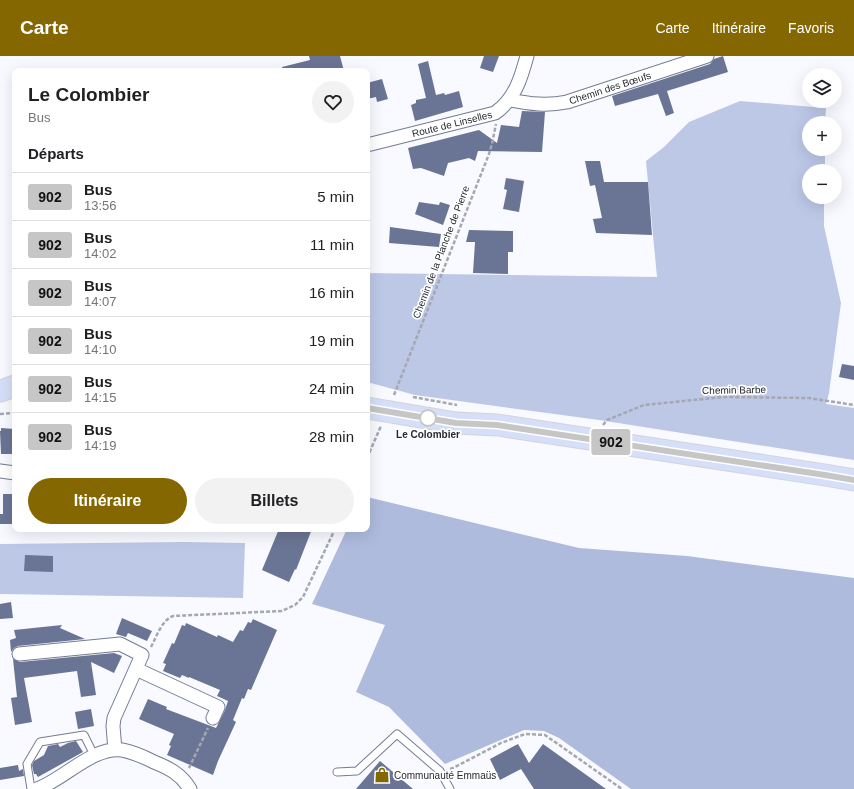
<!DOCTYPE html>
<html lang="fr">
<meta charset="utf-8">
<style>
body{margin:0;font-family:Helvetica,sans-serif;background:#f2f2f2;color:#202124;height:100vh;display:flex;flex-direction:column;font-size:15px;white-space:nowrap}
*{box-sizing:border-box;margin:0}
p{font-size:13px;color:#757577}
.icon{flex:none;width:22px;height:22px;fill:none;stroke:currentColor;stroke-width:2;stroke-linecap:round;stroke-linejoin:round}
.map{position:relative;flex:1;overflow:hidden}
.panel{position:absolute;left:12px;top:12px;width:358px;height:464px;display:flex;flex-direction:column;background:#fff;border-radius:8px;box-shadow:0 4px 16px #0002}
.panel>*{flex:none}
.badge{padding:0 8px;border-radius:3px;font-size:14px;line-height:26px}
.controls{position:absolute;left:802px;top:12px;display:grid;gap:8px}
.controls a{display:grid;place-items:center;width:40px;height:40px;border-radius:50%;background:#fff;box-shadow:0 4px 16px #0002;font-size:20px}
.map>.badge{position:absolute;translate:-50% -50%;box-shadow:0 0 0 2px #fff}
h2{padding:0 16px;font-size:15px;line-height:36px}
.round{display:grid;place-items:center;flex:none;width:42px;height:42px;border-radius:21px;background:#f2f2f2}
.head{display:flex;align-items:center;justify-content:space-between;height:68px;padding:0 16px}
h1{font-size:19px;font-weight:800;line-height:30px}
.button{display:flex;gap:8px;margin-top:auto;padding:8px 16px}
.button a{flex:1;height:46px;border-radius:24px;background:#846700;color:#fff;font-size:16px;font-weight:800;line-height:46px;text-align:center}
.button a+a{background:#f2f2f2;color:#202124}
ul{padding:0;list-style:none}
li{display:flex;align-items:center;gap:12px;height:48px;padding:0 16px;border-top:1px solid #e0e0e0}
li div{flex:1}
li b{display:block;font-size:15px}
li em{font-style:normal}
li .badge{min-width:44px;font-weight:700;text-align:center}
header{display:flex;align-items:center;gap:24px;box-sizing:border-box;height:56px;padding:0 20px;background:#846700;color:#fff}
header strong{font-size:19px}
nav{display:flex;gap:22px;margin-inline-start:auto;font-size:14px}
.map>svg:first-child{display:block}
</style>
<header>
<strong>Carte</strong>
<nav><a>Carte</a><a>Itinéraire</a><a>Favoris</a></nav>
</header>
<div class="map">
<svg width="854" height="733" viewBox="0 0 854 733">
<rect width="100%" height="100%" fill="#f8faff"/>
<path fill="#bdc8e7" d="M740,45l86,7 -1,15h-16v26h16v22h-16v26h15v29l17,77 -12,90 -3,11 28,4v52l-255,-40 -184,-25 -48,-13v-109l290,4 -11,-116 18,-14 25,-25z
M183,486l62,1 -2,55 -243,-4v-50z"/>
<path fill="#aebbdd" d="M367,441l212,51 108,8 167,22v211h-223l-72,-51 -15,-7 -20,-1 -79,34 -56,-57 -33,-15 29,-67 -73,-21 35,-75h20z"/>
<path fill="#6a7595" d="M309,0h31l4,15h-61l-1,-4 28,-7z
M484,0h15l-6,16 -13,-4z
M723,0l5,16 -61,19 7,22 -8,3 -8,-22 -43,12 -3,-10 98,-32 4,-5z
M428,5l8,34 8,-2 1,2 14,-4 4,16 -48,14 -4,-16 5,-2v-3l10,-2 -8,-34z
M382,23l6,20 -11,3 -1,-5 -9,2v-16z
M522,55l23,1 -3,40 -64,-1 -3,10 -6,-3 -21,5 -4,13 -23,-8 -8,1 -5,-21 71,-18 18,13 4,-18 18,2z
M585,105h15l4,21h44l4,53 -56,-2 -3,-14 9,-1 -7,-33 -5,1z
M506,122l18,3 -5,31 -16,-3 4,-19 -3,-1z
M419,146l20,3 1,-3 10,3 -7,20 -28,-11z
M390,171l51,7 -2,13 -50,-4z
M469,174l44,1v21h-5v22l-35,-1 2,-31h-9z
M842,308l12,2v14l-15,-3z
M1,372l14,1v25h-14l-1,-23h1z
M3,438h12v27h-2v3h-13v-10h3z
M279,473h33l-16,41 -1,-1 -6,13 -27,-12z
M25,499l28,1v16l-29,-1z
M11,546l2,16 -13,1v-15z
M122,562l30,13 -5,10 -19,-8 -2,4 -10,-3z
M253,563l24,11 -26,60 -3,-1 -4,10 -2,-1 -9,22 3,2 -18,39 -5,14 -46,-20 4,-9 -2,-1 5,-11 -35,-15 9,-20 19,8 -1,2 50,19 9,-18 3,-9 -11,-5 3,-6 -31,-13v1l-7,-3 -2,3 -17,-7 3,-7 -3,-1 9,-20 2,1 8,-19 3,1 1,-3 31,14 1,-2 15,7 7,-12 3,1 5,-9 3,1z
M62,569l-2,3 25,11 -67,7 -4,2 -3,4 -1,-12 6,-2 -2,-8z
M114,597l8,3 -8,17 -23,-11 5,33 -15,2 -4,-26 -53,7 8,44 -17,3 -4,-27 6,-1 -4,-38 7,3z
M91,653l3,17 -16,3 -3,-17z
M76,685l7,11 -45,25 -2,-3h-2l-2,-9 2,-4 10,-6 4,-9 10,-2 2,3 8,-4z
M518,688l11,19 14,-19 63,45h-72l-13,-20 -21,11 -10,-21z
M380,705l33,28h-57z
M18,709l1,6 4,-2 1,7 -24,4v-12z"/>
<g fill="none" stroke-linecap="round" stroke-linejoin="round">
<g stroke="#747c93" stroke-width="9">
<path id="service" d="M337,716l20,-1 40,-37 43,37 10,18
M31,733l-4,-25 13,-22 44,-7 11,22"/>
</g>
<g stroke="#747c93" stroke-width="15">
<path id="minor" d="M510,44c20,4 37,6 57,2l140,-46
M367,89l128,-32c20,-14 26,-35 32,-57
M0,415l15,2
M19,598l101,-10 22,11 -28,63 -1,8 2,24
M136,613l82,38 -5,11
M37,733c26,-9 56,-43 85,-39 11,2 22,7 32,12 15,6 27,12 36,27"/>
</g>
<g stroke="#d4d4d6" stroke-width="23">
<path id="primary" d="M0,335l15,-5
M367,352l89,15 41,2 328,50 29,5"/>
</g>
<path stroke="#a5a8af" stroke-width="2.5" stroke-dasharray="4 2" stroke-linecap="butt" d="M394,339l95,-241 3,-10 4,-20
M413,341l44,8
M0,358l15,-1
M603,369l4,-5 37,-15 79,-8 86,1 45,7
M367,402l14,-32
M151,591c6,-11 10,-26 22,-31l109,-5 13,-6 8,-8 32,-68
M189,712l19,-40
M450,713l3,-1 48,-25 24,-9 20,1 77,54"/>
<use href="#service" stroke="#fff" stroke-width="7"/>
<use href="#minor" stroke="#fff" stroke-width="13"/>
<use href="#primary" stroke="#d6dff9" stroke-width="21"/>
</g>
<g fill="none" stroke-linecap="round" stroke-linejoin="round">
<g stroke="#fff" stroke-width="9">
<path id="line" d="M367,352l89,15 41,2 328,50 29,5"/>
</g>
<use href="#line" stroke="#c6c6c6" stroke-width="6"/>
</g>
<defs>
<g id="shop-bare" transform="scale(1.2)"><path d="M-5-2.5h2.3a2.7 3.5 0 0 1 5.4 0H5L5.5 6h-11ZM-1.5-2.5h3a1.5 2.3 0 0 0-3 0Z" fill="#846700" stroke="#fff" stroke-width="2.5" paint-order="stroke"/></g>
</defs>
<g fill-rule="evenodd">
<use href="#shop-bare" x="382" y="719"/>
</g>
<circle fill="#fff" stroke="#c6c6c6" stroke-width="2" cx="428" cy="362" r="8"/>
<g text-anchor="middle" dominant-baseline="central" stroke-width="3.5" stroke-linejoin="round" paint-order="stroke">
<g font-size="10" fill="#262933" stroke="#fff">
<text transform="translate(610 32) rotate(-18)">Chemin des Bœufs</text>
<text transform="translate(452 68) rotate(-14)">Route de Linselles</text>
<text transform="translate(441 196) rotate(-69)">Chemin de la Planche de Pierre</text>
<text transform="translate(734 334) rotate(-1)">Chemin Barbe</text>
</g>
<g font-size="10" font-weight="bold" fill="#262933" stroke="#fff">
<text x="428" y="378">Le Colombier</text>
</g>
<g font-size="10" fill="#262933" stroke="#fff" text-anchor="start">
<text x="394" y="719">Communauté Emmaüs</text>
</g>
</g>
</svg>
<div class="controls">
<a><svg class="icon" aria-label="layers" viewBox="0 0 24 24"><path d="M12 4l9 5-9 5-9-5zM3 14l9 5 9-5"/></svg></a>
<a>+</a>
<a>−</a>
</div>
<b class="badge" style="left:611px;top:386px;background:#c6c6c6;color:#111">902</b>
<section class="panel">
<div class="head"><div><h1>Le Colombier</h1><p>Bus</p></div><a class="round"><svg class="icon" aria-label="heart" viewBox="0 0 24 24"><path d="M12 20l-8-8c-3-5 5-10 8-4 3-6 11-1 8 4z"/></svg></a></div>
<h2>Départs</h2>
<ul>
<li><span class="badge" style="background:#c6c6c6;color:#111">902</span><div><b>Bus</b><p>13:56</p></div><em>5 min</em></li>
<li><span class="badge" style="background:#c6c6c6;color:#111">902</span><div><b>Bus</b><p>14:02</p></div><em>11 min</em></li>
<li><span class="badge" style="background:#c6c6c6;color:#111">902</span><div><b>Bus</b><p>14:07</p></div><em>16 min</em></li>
<li><span class="badge" style="background:#c6c6c6;color:#111">902</span><div><b>Bus</b><p>14:10</p></div><em>19 min</em></li>
<li><span class="badge" style="background:#c6c6c6;color:#111">902</span><div><b>Bus</b><p>14:15</p></div><em>24 min</em></li>
<li><span class="badge" style="background:#c6c6c6;color:#111">902</span><div><b>Bus</b><p>14:19</p></div><em>28 min</em></li>
</ul>
<div class="button"><a>Itinéraire</a><a>Billets</a></div>
</section>
</div>
